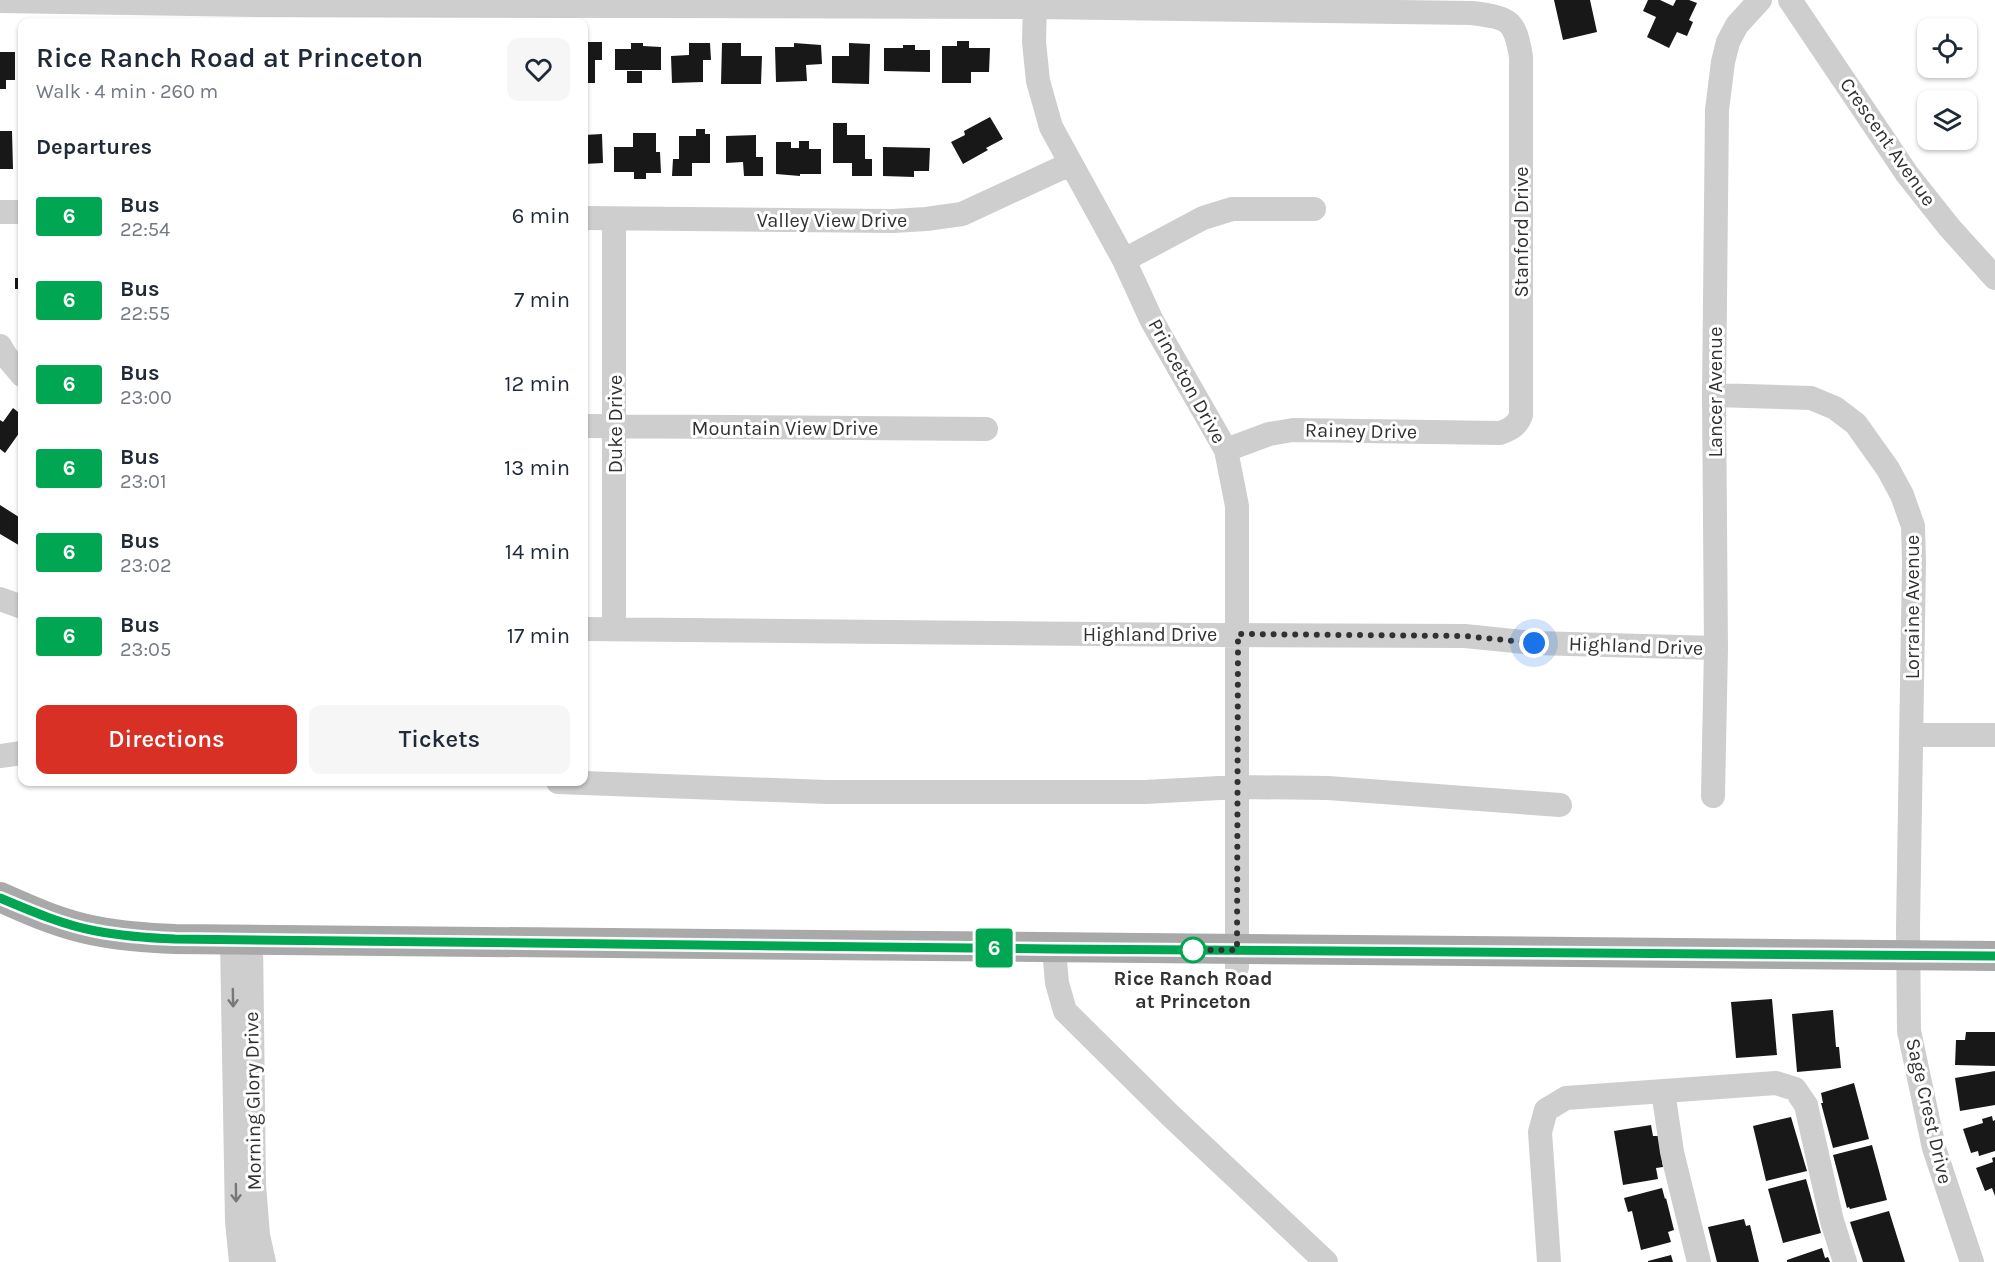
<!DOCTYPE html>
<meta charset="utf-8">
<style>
body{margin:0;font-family:Karla,sans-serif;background:#f6f6f7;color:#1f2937;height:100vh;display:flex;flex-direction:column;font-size:22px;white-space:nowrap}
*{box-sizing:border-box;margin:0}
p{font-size:20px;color:#747a83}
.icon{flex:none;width:33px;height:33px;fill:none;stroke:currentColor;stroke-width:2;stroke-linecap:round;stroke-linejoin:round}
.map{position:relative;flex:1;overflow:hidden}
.panel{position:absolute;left:18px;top:18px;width:570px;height:768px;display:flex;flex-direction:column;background:#fff;border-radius:12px;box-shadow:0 2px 4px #0004}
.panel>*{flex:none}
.badge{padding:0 12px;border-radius:4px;font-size:21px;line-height:39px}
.fabs{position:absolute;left:1917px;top:18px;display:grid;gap:12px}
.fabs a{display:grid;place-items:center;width:60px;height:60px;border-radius:12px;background:#fff;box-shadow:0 2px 4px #0004;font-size:30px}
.you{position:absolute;width:30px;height:30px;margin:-15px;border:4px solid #fff;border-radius:50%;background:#1a73e8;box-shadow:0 0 0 9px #1a73e833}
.map>.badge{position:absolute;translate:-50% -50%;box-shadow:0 0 0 3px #fff}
h2{padding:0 18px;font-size:22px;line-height:54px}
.round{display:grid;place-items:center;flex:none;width:63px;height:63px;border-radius:12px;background:#f6f6f7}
.summary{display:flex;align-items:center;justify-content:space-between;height:102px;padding:0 18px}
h1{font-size:28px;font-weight:600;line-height:45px}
.cta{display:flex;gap:12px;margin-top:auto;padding:12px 18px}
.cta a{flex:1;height:69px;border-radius:12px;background:#d93025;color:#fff;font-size:24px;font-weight:600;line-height:69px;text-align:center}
.cta a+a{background:#f6f6f7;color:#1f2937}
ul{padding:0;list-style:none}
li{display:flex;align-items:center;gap:18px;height:84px;padding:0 18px}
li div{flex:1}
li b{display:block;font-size:22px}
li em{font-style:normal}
li .badge{min-width:66px;font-weight:700;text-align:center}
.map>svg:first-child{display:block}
</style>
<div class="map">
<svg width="1995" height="1262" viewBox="0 0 1995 1262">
<rect width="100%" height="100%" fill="#fff"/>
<path fill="#181818" d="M1554,0h36l7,32 -34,8z
M1648,0h12l13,6 3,-6h13l8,3 -8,17 4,2 -6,14 -10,-4 -8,16 -22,-11 9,-20 -13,-6z
M957,41h12v7h21l-1,24h-18v11h-29v-37h15z
M584,42h18v18h-7v23h-11z
M631,43h12v3l18,1v23h-46v-21h16z
M689,43h21l1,17h-8v22l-31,1 -1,-27 18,-1z
M722,43h19v13h21l-1,28h-40z
M794,43l27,2 1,19 -16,1 1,16 -31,1 -1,-35h19z
M849,43l21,1 -1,40 -37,-1v-27h17z
M903,45h12v5h15v22l-46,-1v-23h19z
M0,52h15v28h-9v9h-6z
M627,71h15v12h-15z
M990,117l13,22 -17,9 2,2 -25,14 -12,-22 14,-7 -1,-4z
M833,123h14v12h18v24h7v17h-20v-13h-19z
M696,129h9v5h5v29h-18v13h-20l1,-17h6v-23h17z
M0,131h12l1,38h-13z
M633,133h23v19h4l1,21h-15v6h-12v-7h-20v-25h19z
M602,134l1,29 -19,1v-29z
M756,135v22h7v19h-19l-1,-14 -17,1v-27z
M799,141h10v8h12v25h-21v2l-24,-2v-32h15v6h8z
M883,147l47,1 -1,23h-15v6l-31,-1z
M15,278h7v11h-7z
M13,408l9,7v14l-17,24 -5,-4v-29l3,2z
M0,505l22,14v28l-22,-13z
M1772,999l5,56 -41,3 -5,-56z
M1833,1010l3,37h3l2,21 -44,4 -5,-58z
M1966,1032h29v34l-40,-1 1,-25h9z
M1995,1071v34l-35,6 -5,-33z
M1854,1083l15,56 -36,9 -12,-45h2l-2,-10z
M1992,1116l1,5 2,-1v31l-16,5 -1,-5 -7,2 -8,-24 20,-6 -1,-4z
M1791,1117l16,54 -41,10 -13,-55z
M1651,1125l2,11h5l5,31 -7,1 2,11 -35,6 -9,-54z
M1872,1145l15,55 -37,9 -1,-2 -2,1 -14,-53z
M1995,1157v39l-3,-8 -7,3 -9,-23 17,-6 -1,-4z
M1806,1179l15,54 -38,10 -15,-54z
M1662,1188l3,11 1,-1 8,32 -6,2 3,10 -30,8 -9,-39 -4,1 -4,-14z
M1889,1211l16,51h-42l-13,-40z
M1744,1219l2,7 4,-1 9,37h-42l-9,-35z
M1822,1248l3,10 3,-1 2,5h-43v-2z
M1671,1255l2,7h-25v-1z"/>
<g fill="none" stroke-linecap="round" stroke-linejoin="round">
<path stroke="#cecece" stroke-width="24" d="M1035,0l-1,42 4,39 13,46 73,133 28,61 74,129 11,56v461
M1790,0l117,174 42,53 46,51
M0,1l262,4 773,2 437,6c37,5 43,6 49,44v358c-4,11 -10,14 -21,18l-207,-3 -24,4 -43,16
M0,212h22
M584,218l309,3 33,-2 36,-5 108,-50
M1124,260l79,-42 29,-9h82
M0,346l6,10 16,19
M1714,395l97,3 24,10 21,16 32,45 14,26 11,31 1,36 -6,366 1,103 25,117 38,114
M584,426l402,3
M0,599l22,8
M584,629l621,6 260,1 69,7 182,5
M614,629v-410
M1912,735h83
M0,756l22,-3
M558,782l269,10h318l93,-5 90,1 232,17
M1713,796l3,-148 -2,-253 3,-285 6,-48 5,-20 9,-17 23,-25
M232,940l5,281 4,41
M251,940l3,245 4,50 6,27
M1054,949l3,34 8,28 106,105 155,146
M1663,1091l9,61 27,110
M1549,1262l-9,-130 6,-22 20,-12 210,-15 19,6 11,16 26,116 13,41"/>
<path stroke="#a9a9a9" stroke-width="30" d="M0,897c31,14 63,28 96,34 26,5 53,7 79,8l1820,17"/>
</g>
<defs><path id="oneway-shaft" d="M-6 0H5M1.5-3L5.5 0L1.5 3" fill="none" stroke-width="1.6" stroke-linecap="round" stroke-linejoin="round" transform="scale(1.5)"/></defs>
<g stroke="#787878">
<use href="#oneway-shaft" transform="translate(233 998) rotate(89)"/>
<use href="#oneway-shaft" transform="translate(236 1193) rotate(89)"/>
</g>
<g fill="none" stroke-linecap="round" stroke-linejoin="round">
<g stroke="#fff" stroke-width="14">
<path id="line" d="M0,898c31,13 63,27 96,33 26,5 53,7 79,8l879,10 941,7"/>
</g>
<use href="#line" stroke="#00a651" stroke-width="9"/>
<path stroke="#313131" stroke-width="6" stroke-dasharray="0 10.8" d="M1193,950h-2h46l1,-316 227,2 69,7"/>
</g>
<circle fill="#fff" stroke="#00a651" stroke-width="3" cx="1193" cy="950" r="12"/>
<g text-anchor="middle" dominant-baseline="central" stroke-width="6" stroke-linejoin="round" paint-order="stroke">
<g font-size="20" fill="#313131" stroke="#fff">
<text transform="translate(1888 142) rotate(55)">Crescent Avenue</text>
<text x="832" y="220">Valley View Drive</text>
<text transform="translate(1521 232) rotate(-90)">Stanford Drive</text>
<text transform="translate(1187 381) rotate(61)">Princeton Drive</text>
<text transform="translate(1715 392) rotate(-90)">Lancer Avenue</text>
<text transform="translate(615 424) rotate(-90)">Duke Drive</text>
<text x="785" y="428">Mountain View Drive</text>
<text transform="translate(1361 431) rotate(1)">Rainey Drive</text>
<text transform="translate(1912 607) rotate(-90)">Lorraine Avenue</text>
<text x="1150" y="634">Highland Drive</text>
<text transform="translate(1636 646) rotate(2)">Highland Drive</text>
<text transform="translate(253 1101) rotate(-91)">Morning Glory Drive</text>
<text transform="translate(1929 1111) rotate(77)">Sage Crest Drive</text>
</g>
<g font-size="20" font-weight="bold" fill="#313131" stroke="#fff">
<text x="1193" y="978">Rice Ranch Road<tspan x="1193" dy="23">at Princeton</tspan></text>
</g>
</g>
</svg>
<div class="fabs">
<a><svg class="icon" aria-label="locate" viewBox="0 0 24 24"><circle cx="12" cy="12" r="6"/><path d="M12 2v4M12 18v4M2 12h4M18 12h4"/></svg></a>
<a><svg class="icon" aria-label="layers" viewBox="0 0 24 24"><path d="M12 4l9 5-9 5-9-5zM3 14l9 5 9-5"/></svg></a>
</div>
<div class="you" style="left:1534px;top:643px"></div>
<b class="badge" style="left:994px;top:948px;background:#00a651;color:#fff">6</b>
<section class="panel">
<div class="summary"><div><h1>Rice Ranch Road at Princeton</h1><p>Walk · 4 min · 260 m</p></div><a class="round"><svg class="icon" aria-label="heart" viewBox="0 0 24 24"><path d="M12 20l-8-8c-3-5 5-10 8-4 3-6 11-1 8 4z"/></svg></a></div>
<h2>Departures</h2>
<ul>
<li><span class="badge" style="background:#00a651;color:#fff">6</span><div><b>Bus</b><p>22:54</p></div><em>6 min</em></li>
<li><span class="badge" style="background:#00a651;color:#fff">6</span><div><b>Bus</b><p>22:55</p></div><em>7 min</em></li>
<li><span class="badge" style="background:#00a651;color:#fff">6</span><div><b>Bus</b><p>23:00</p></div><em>12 min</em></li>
<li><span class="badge" style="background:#00a651;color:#fff">6</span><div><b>Bus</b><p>23:01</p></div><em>13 min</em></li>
<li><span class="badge" style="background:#00a651;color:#fff">6</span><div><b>Bus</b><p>23:02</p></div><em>14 min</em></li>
<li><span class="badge" style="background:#00a651;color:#fff">6</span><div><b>Bus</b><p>23:05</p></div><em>17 min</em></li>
</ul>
<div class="cta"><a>Directions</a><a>Tickets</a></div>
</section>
</div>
